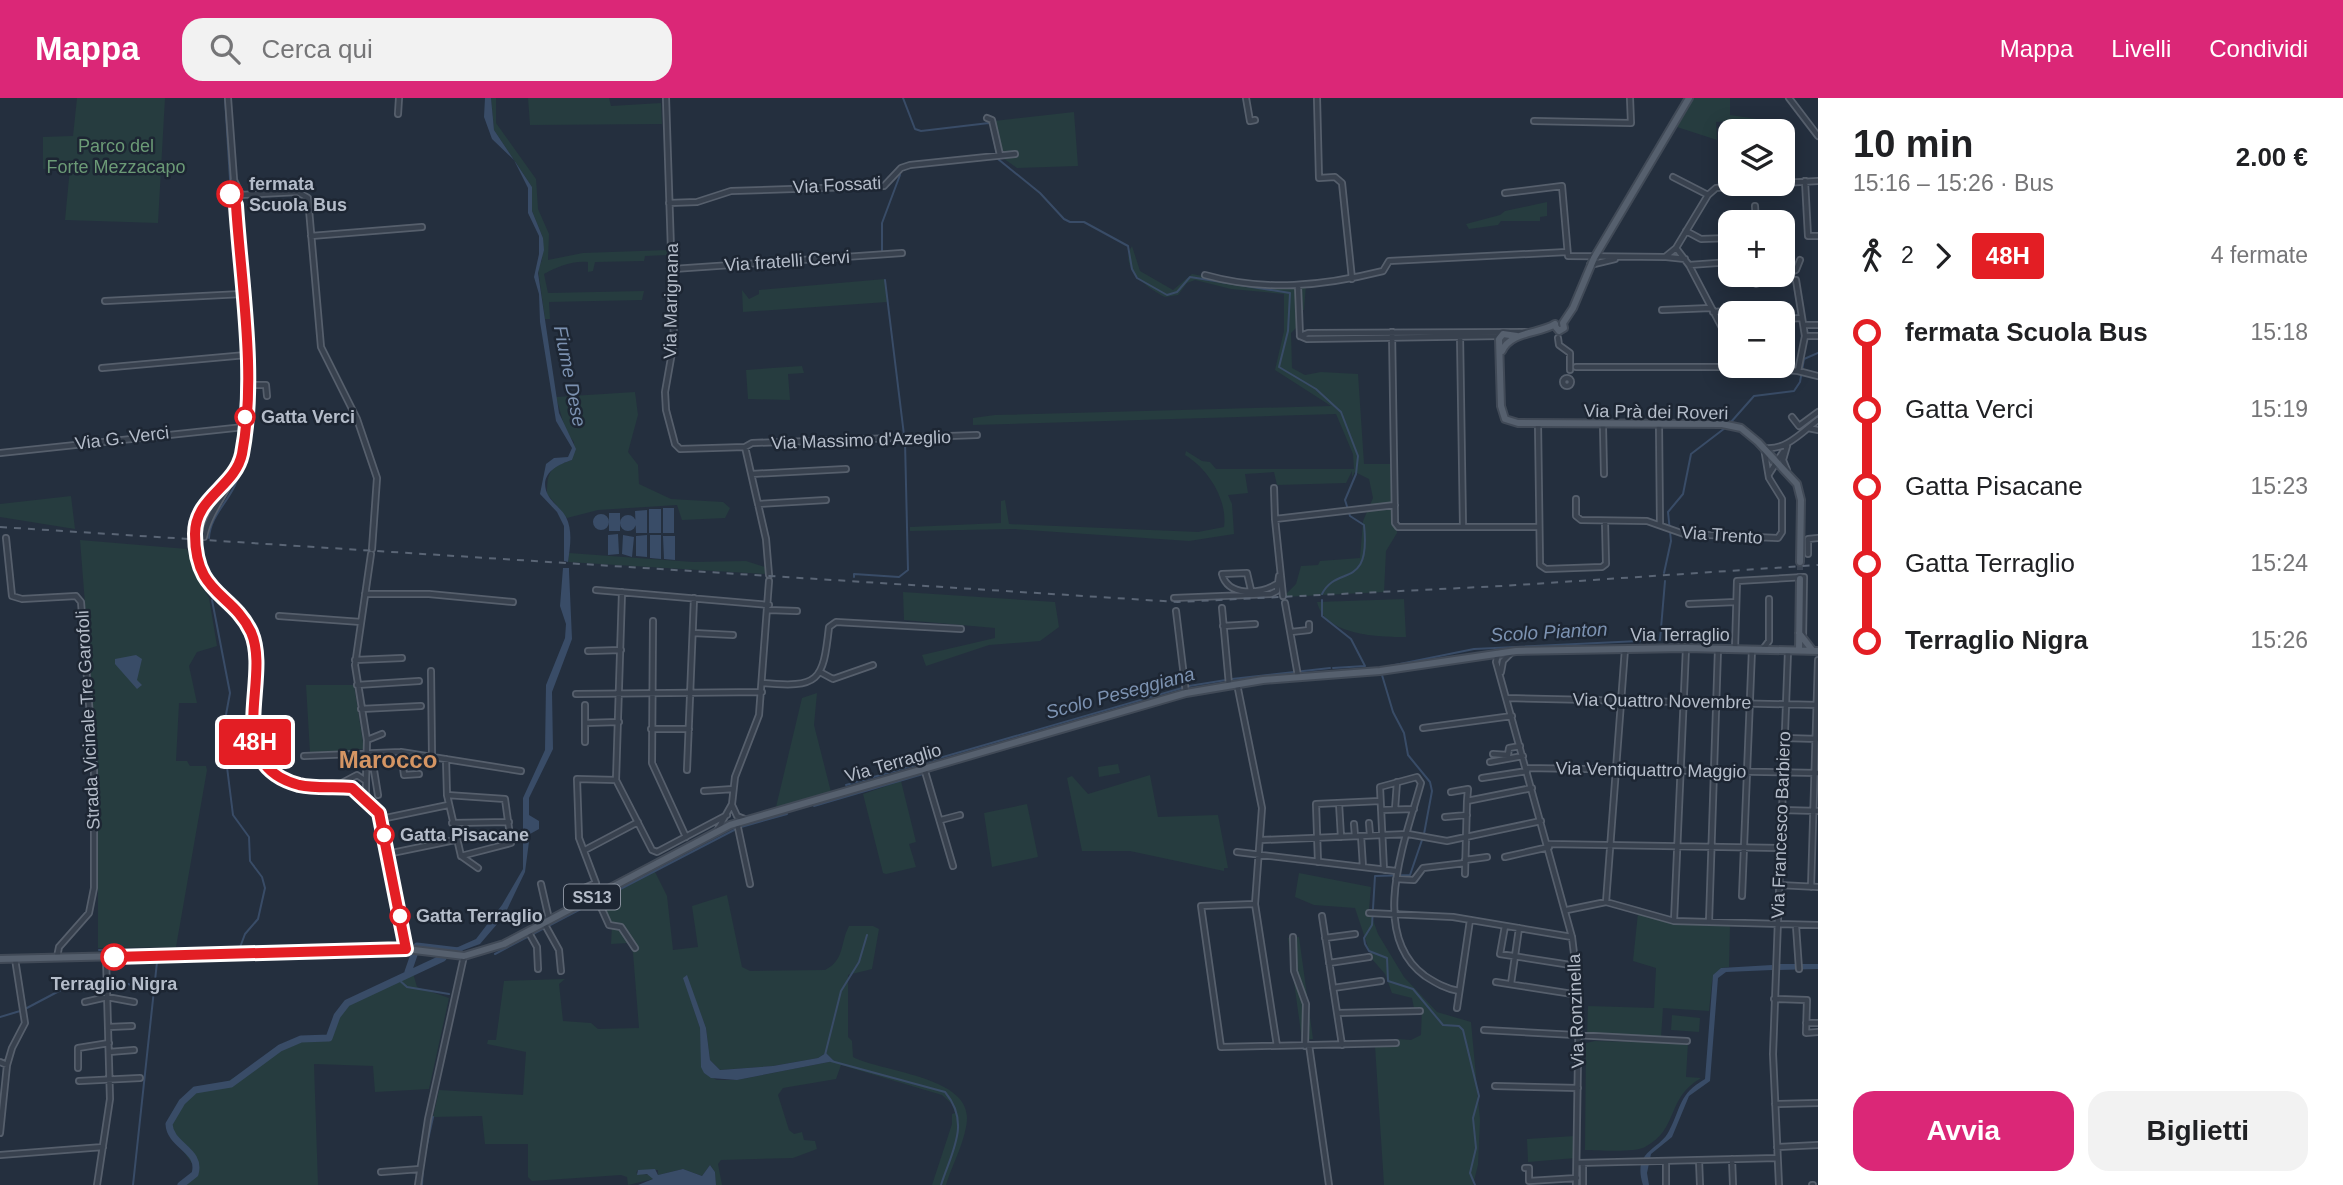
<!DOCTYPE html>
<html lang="it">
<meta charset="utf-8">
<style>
body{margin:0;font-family:Arial,sans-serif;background:#f2f2f2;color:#202124;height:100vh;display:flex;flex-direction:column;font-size:26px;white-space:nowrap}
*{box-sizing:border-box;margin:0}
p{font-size:23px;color:#757577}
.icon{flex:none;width:38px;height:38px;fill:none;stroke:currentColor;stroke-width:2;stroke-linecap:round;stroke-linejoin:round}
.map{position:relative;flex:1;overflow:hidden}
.sheet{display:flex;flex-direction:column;background:#fff;width:525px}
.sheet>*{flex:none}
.badge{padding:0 14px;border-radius:5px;font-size:24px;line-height:46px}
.fabs{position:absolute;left:1718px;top:21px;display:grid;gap:14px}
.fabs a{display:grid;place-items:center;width:77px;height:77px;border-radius:14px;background:#fff;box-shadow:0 4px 18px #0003;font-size:35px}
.map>.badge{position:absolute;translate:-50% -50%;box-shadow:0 0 0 4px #fff}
.legs{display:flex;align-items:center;gap:10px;height:77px;padding:0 35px;font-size:23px}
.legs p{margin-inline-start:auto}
.summary{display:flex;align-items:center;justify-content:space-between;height:119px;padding:0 35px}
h1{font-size:38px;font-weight:700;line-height:52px}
.button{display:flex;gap:14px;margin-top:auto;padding:14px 35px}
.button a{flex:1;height:80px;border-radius:21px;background:#db2777;color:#fff;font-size:28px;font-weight:700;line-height:80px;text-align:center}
.button a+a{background:#f2f2f2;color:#202124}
ul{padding:0 35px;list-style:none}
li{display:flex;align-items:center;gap:24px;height:77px;font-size:26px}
li i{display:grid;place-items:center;width:10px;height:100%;margin:0 9px;background:currentColor}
li i::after{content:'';width:18px;height:18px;margin:-9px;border:5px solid;border-radius:50%;background:#fff}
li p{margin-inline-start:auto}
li:first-child i{background:linear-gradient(#0000 50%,currentColor 0)}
li:last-child i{background:linear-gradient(currentColor 50%,#0000 0)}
header{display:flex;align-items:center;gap:42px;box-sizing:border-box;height:98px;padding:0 35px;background:#db2777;color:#fff}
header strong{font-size:33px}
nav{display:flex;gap:38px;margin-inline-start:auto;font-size:24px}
.search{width:490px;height:63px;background:#f2f2f2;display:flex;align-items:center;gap:18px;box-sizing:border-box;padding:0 24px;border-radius:21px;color:#757577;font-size:26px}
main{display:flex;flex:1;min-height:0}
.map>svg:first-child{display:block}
</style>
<header>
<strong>Mappa</strong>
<div class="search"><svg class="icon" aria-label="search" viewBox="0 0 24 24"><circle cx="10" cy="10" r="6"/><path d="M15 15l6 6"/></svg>Cerca qui</div>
<nav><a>Mappa</a><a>Livelli</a><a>Condividi</a></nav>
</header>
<main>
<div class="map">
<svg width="1818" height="1087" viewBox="0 0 1818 1087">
<rect width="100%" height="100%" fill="#242f3e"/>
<path fill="#263c3f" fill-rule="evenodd" d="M77,0h88l-7,125 -93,-3 5,-52 -27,1v-32l30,-1z
M491,0h5v25l40,56 2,30 11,25 -1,26 35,-7 85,-3v5l-23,1 -1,5 -49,1 -2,9 -5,1v-10c-14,-2 -32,5 -44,12l4,19 96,-2 -2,9 -93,2 1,17h-5l-7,-50 4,-9 1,-22 -11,-27v-24l-38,-57z
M528,0h81l2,8 50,-3 1,21 -132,1z
M1694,0h36v17l27,4 -41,3 1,18 -40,-13z
M1074,14l4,54 -61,2 -17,-12 -6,-35z
M1547,104v14l-7,1v4h-39l-3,4 -29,4 -3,-5 34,-9 5,-4z
M1132,148l8,25 33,19 19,-16 42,8 72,3 -2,25 -8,1v17l-5,5 1,35 13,7 16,-3 37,2 6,90h27l6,69 -11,18 -2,41 -101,5 13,-13 5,-18 17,-1 2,-4 40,-3 3,-37 10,-23 -4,-19 -14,-7 -3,5v-6l-6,12 -69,2 -3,-13 -29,2 3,19 -20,2 4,9 2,30 -45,7 -175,-12 -104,2v-4l91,-4v-22l4,-1 4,24 189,8 26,-5c4,-28 -17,-59 -39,-72l1,-4 16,10 8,1 6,7h138l-1,-15 -17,-40 -363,11v-7l22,-3 336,-9 -56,-36 9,-39v-37l-53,-5 -36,-9 -8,3 -9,12 -13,2c-17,-9 -47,-29 -33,-51z
M885,181l2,23 -144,10 -1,-22 7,9 10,-5v-4z
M802,268l2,7 -16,1 2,26 -42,-1 -2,-29z
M635,294l3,23 -10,37 10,13 1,19 32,15 52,3 7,6 -5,10 -43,2 -5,-15 -79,5 -31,8 -20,-24c0,-23 3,-27 25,-34l2,-18 -8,-10 -10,-35z
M71,398l4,33 -75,-12v-13z
M80,442l107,9 9,27 13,22 8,48 -20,6 -8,14 8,37h-18l-3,58h11l3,5h16l1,4 -31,177 -78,1v-179z
M569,455l124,9 53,-1 19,6 1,7 -198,-12z
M903,494l152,10 4,25 -19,14 -51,4 -63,21 -4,-11 73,-17v-10l-91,-8z
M1404,501l2,38c-27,0 -81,-1 -89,-35z
M306,587h48l10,64 -54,4z
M817,595l-3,32 17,67 -55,15 26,-109z
M1118,666l2,9 -21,4 -1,-10z
M1150,677l8,42 60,-2 10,53h-4v3l-94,-20h-48l-15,-73 5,-2 16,18z
M901,683l15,61 -7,2 7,23 -30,7 -3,-1 -20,-79z
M1027,706l11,53 -46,10 -8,-54z
M655,774l12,24 6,54 25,-3 -6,-41 35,-11 15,72 8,4 75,-1c20,-10 15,-27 24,-44h24l6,3 -7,40 -24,6v62l4,4 1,16c29,15 113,19 114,60 0,21 -15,48 -21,68h-14l20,-61v-10l3,-1 -3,-9 -10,-9 -101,-30 -5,14 -53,9 -5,7 11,35 5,4 8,-2 2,8 11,1 2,8 -24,9 -72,2 -3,4 4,21h-6l-1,-13 -5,-7 -8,11 -19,-7 -25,6v-5h-20l-2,3 14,2 3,4 -25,6 -1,-8 -6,-2 -89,6 -4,-4v-33h-43l-3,-28 -49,1 6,-27 84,5 3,-43 -39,-8 1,-4h8l8,-59 61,-2 -6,5 4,37 28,2 7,6 41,-1 -6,-75 -4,-10 -18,1 1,-19 -17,-22zM686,878l20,52 4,32 10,10 53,-4 45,-8 8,-5 8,8 -97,19h-20l-13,-7 -4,-45 -16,-50z
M1299,775l72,14 -2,22 9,25 26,43 33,35 34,10 9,98 -2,45 -5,20h-89l-9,-139 23,-1v-6l13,1 10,-5 1,-28 -8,1 -2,-10 -20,-5 -7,-19 -13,-15 -17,-51 -41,-3 -19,-8z
M1638,815l36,10 56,2 -1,42 -8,1 -9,13 -3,30 -46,-3 -2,30 -74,-3 1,-29 66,2 2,-40 -23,-7z
M1299,839l14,102 -11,1 -14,-102z
M444,862l-31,13 4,14 32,11 -20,91 -54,3 -2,-26 -59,-2 4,121h-140l13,-10 3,-9 -27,-37 5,-17 20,-23 33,-6 45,-28 30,-14 29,-1c8,-7 7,-20 13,-29 6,-7 90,-48 102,-51z
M1672,917l28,3 -1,14 -28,-2z
M1595,943l93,2 -2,34 15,1c-36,21 -21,50 -56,69 -10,6 -47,3 -60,3l1,-107z
M1575,1038v22l-47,4 -1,-23z"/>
<path fill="#394c67" d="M485,0h6l3,32 38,57v24l11,27 1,12 -6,23 21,140 17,36 -4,11c-16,5 -34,15 -24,35 4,8 14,14 18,22 7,14 4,30 2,45l-4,-1v-35l-7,-14 -17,-18 6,-30 8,-6 14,-1 4,-9 -16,-27 -16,-99 -1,-28 -5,-17 5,-23v-18l-11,-23v-25l-14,-28 -22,-21 -8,-22z
M663,410h11v25h-11z
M649,411h12v24h-12z
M647,412v23h-11l-1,-22z
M609,415h11v18h-11z
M593 424a8 8 0 1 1 16 0a8 8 0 1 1-16 0Z
M620 425a8 8 0 1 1 16 0a8 8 0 1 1-16 0Z
M618,436l1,20 -11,1v-20z
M623,437l11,2 -2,20 -10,-3z
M647,437v22l-11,-1v-20z
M650,437h11v24l-11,-1z
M663,438h12v24l-11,-1z
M563,470h6v3l3,68 -20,53 1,57 -24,49v17l10,6v8l-9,5 -5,38 -21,44 -24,28 -22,8 -9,-1 27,-12 26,-34 21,-36v-71l22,-48 1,-65 19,-47 1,-14 -6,-18z
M136,557l6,4 -5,21 5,5 -5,4 -22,-25v-5z
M1778,866h40v5l-40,1z
M1772,867v5l-46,2 -8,6 -8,103 -21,15 -17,41 -21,17 -4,19 2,12h-6c-11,-35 16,-34 26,-54 13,-25 9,-36 36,-52l8,-104 8,-7z
M687,877l19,53 4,32 10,10 53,-4 45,-8 8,-5 8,8 -97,19 -26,-2 -7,-5 -3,-6 -1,-39 -17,-50z
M710,1067l5,7 1,13h-78l15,-6 -6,-5 -10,1 1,-5 17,-1 3,6 25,-6 19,7z"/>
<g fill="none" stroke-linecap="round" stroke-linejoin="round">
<path stroke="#394c67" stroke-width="2" d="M225,0l5,81
M903,0l12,31 6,2 68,-8 2,2
M992,32l6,29 42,34 24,26 6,3h14l44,24 4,23 5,9 30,17 10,-3 13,-15 100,16 -2,38 -9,36 37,22 25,23 17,44 -2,18 -11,26 5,16 14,9c7,66 -27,39 -42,69
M232,110l14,161
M882,155v-30l18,-48
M885,182l19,155
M250,272v14
M1731,324l23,-26 40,-5 6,-9 4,-23 14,-6
M209,440c1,-21 18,-35 26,-53 14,-30 15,-65 15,-97
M1664,475l7,-32 -3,-29 15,-18 8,-40 34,-26
M854,479v-3l45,3 9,-7 -3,-129
M212,502l18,93 -10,54 7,20 6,48 16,22 1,24 12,16 3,11 -7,31 -13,15 -6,16
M1322,502v16l29,23 14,27 -32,2
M1380,570l94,-19 186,-9 5,-59
M1382,577l11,37 11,21 4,22 22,27 2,9 -8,43
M1232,581l98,-11
M846,687l343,-99 37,-6
M814,708l109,-32
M741,729l46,-13
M1422,742l-12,35 -35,1 -3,49 -8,13 1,6 4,7 18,7 1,23 25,8 30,36 16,1 4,4 16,66 -6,22 3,30 -6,25 5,12
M601,801l135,-70
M99,852l139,-2
M495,856l101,-53
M114,881l37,13
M398,881l9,8 42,7
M25,911l36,-19
M0,919l20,-6
M825,957l16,-64 18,-29 8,-27
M831,963l114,31c26,31 7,59 -4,93
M425,1055l8,-36
M133,1087l24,-223 3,-2 77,-1 2,-4
M422,1087l1,-18"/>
<path stroke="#394c67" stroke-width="7" d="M408,874l9,-26 42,5
M181,1087l14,-11c7,-24 -25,-28 -26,-50l13,-22 13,-12 36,-6 49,-36 21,-9 28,-1 8,-22 10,-13 96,-45"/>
<path stroke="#3a4453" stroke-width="6" stroke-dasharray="6 3" stroke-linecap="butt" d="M1800,481v-17"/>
<g stroke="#565f6c" stroke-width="8">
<path id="minor" d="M666,0l8,243 -9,51 1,18 9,34 5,5 65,-2 21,92 3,36
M1246,0l4,23 5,-1
M1317,0l2,80 16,-1 7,6 10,96
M1789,0l29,38
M398,16l1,-16
M987,20l5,2 8,35
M1534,23l97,2 -1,-25
M234,82l6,13 -4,11
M1805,83l3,55h10
M1783,85l35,-2
M1505,95l57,-7 6,70 97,1 11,-9 32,-53 -35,-18
M240,97l58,-3 10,6 13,149 36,72 20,59 -5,71
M1708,97l8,-7 48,-4
M669,105l28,-1 34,-11 153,-5 17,-18 9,-3 105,-11
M1755,108l1,16
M1686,133l15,8 30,-1
M311,138l111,-9
M1676,150l13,17 42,80
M1666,159l19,2
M1590,167l25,-6
M1689,167l42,-3
M673,171l229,-16
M1205,177c60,17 118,11 178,-4l6,-10 178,-9
M1752,177l4,9 27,-9
M1783,177l13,-5 4,-10
M1796,182l9,56 -7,35
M1298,188l2,50
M105,203l137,-7
M1662,212l49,-2
M1713,214l27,-2
M1783,221l19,-1
M1804,227h14
M1392,234l3,191 3,4h141
M1460,237l3,192
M1300,238l8,-3 222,-1
M1300,238l7,3 193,-3
M1805,238h13
M1558,240l1,7 11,8v17
M1576,269h167
M1743,269l55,4 20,5
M102,270l144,-13
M1563 284a4 4 0 1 1 8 0a4 4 0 1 1-8 0Z
M246,287h20l1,11
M1792,319l7,9 19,-14
M1538,325l2,142 6,4 56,-2 4,-3 -1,-43
M1659,326l1,101
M1603,328l1,48
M1808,330l10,2
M1787,348l-4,14 4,10
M745,349l7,-4 225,-8
M0,355l244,-26
M752,376l94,-5
M1769,376l14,-22
M1274,390l1,31
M1576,401v17l5,4 66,1 37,13 94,4 4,-6v-33l-13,-21 -5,-30c22,3 38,-16 54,-28
M758,406l68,-4
M195,437l8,-29 31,-34
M204,439c6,-30 31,-53 37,-82 16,-74 0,-174 -5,-250l-6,-11 4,-15 -6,-81
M6,440l6,58 10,3 54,-3 5,6 13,165v121l-5,25 -30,34 -2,10
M196,447c3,14 5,28 13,41 15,21 39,30 45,57 10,46 -20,96 23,131 23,18 46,9 72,14 8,1 15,10 22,14
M1808,456v-15l10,-1
M596,492l173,15
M1251,492l-4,-17 -25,1c6,23 38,20 55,10
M622,494l-6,188 36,70 5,2 70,-37
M365,496h64l84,8
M1283,498l-8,-77 120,-14
M1174,500l97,-4 6,-3 2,-15
M1285,505l13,73
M1689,506l47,-2
M1222,510l7,77
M769,512l28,1
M1176,513l10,82
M279,518l82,6
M653,523l-1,142 34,74
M1223,528l32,-2
M1291,534l18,-2v-6
M693,535l40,2
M1735,551l2,-68 67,-4 -1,62
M1763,551l6,-8v-42
M588,553l33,-1
M1498,555l-2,9 76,275 7,58 -3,190
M355,562l47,-2
M431,573l1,85
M820,574l13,7 40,-14
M1501,574l2,-11 8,-8
M762,585c57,5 61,-1 67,-56l7,-5 125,7
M1237,586l25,124 -7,96 22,142
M357,587l62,-4
M576,596l186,-2
M1507,600l311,7
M585,607v37
M361,611l60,-3
M585,625l34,-1
M1423,630l89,-12
M651,631h38
M1785,640l33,1
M367,642l15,-6
M401,654l3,23 15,-1
M1493,656l15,1 1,-7 11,-2
M304,658l97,-4 120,19
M367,660l6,6 5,31
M446,661l1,36 14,61
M1490,664l33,-6
M924,670l29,98
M1526,670l292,5
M687,672l7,-172
M1482,680l45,-7
M366,683l1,-41 -12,-75 16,-111
M338,687l19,-10 9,6v13l15,25 25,130
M704,693l29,-2
M1451,694l17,-3 -1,12
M447,697l58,4 6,44 -50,13
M1339,705l2,34
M732,707l5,11 10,4
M1395,711l2,-27
M1381,712l33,-1
M1782,712l36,1
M1445,719l22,-2
M381,721l67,-14
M941,722l19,-5
M452,725l57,-1
M737,725l13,61
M1369,725l1,12
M1354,726l1,12
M718,731l14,-25 3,-27 24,-62 10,-134
M1361,738l2,31
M1261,742l147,-6 39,7 94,-20
M1548,746l232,4
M585,752l53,-28
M1237,754l159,19
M387,756l68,-14
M461,758l17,12
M1505,759l44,-10
M1465,762l22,-3
M1318,764l-2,-58 64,-3
M1384,772l-4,-83 37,-10 4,6c-15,55 -54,151 4,193 11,7 21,13 34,15
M1465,776l2,-73 65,-13
M1396,781l18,1 9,-12 42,-5
M541,786l8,35
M1779,787l39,2
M1811,789l7,-227
M596,798l13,29 12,2 14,21
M1742,798l10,-247
M587,801l-5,-10 14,-6 -17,-45 -2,-59 39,1
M1606,804l19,-253
M1255,806l-54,2 20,141 175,-4
M1567,812l39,-8 68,19 144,4
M1369,815l84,4 119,20
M1322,818l20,129
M1674,823l12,-273
M1709,824l9,-273
M544,825l15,27 2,21
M1505,828l-5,28 77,12
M1796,828l3,43
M528,833l9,16 1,22
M1293,839l1,34 12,33 -1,42
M1325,840l30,-4
M1329,865l40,-6
M1496,884l83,13
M1511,886l8,-56
M1333,890l48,-7
M1774,901l33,1 -1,33 12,-1
M85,904l22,-5 27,5
M1457,910l13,-88
M1337,915l83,-2
M1806,925h12
M108,929l24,-1
M1484,932l203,11
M1309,947l20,140
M109,954l25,-2
M0,964l7,3
M78,970v-20l31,-5
M79,983l61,-3
M1495,988l83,2
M1775,1006l43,-1
M0,1035l7,-68 5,-17 13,-25 -10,-64
M1777,1049l41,-2
M0,1057l103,-8
M1732,1061l1,26
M1699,1062l1,25
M1666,1063v24
M1578,1065l199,-5
M1583,1065v22
M1525,1070h4v13l48,-3
M381,1074l39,-3
M97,1087l13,-86 -4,-142
M418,1087l10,-66 36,-163
M1779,1087l-6,-131 15,-403
M1812,1087h1"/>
</g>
<g stroke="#414a57" stroke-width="10">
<path id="major" d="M1555,228l4,5 5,-3 -1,-5 10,-15 21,-50 95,-160
M1517,238l-14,-2 -4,5 2,67 4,13 13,4 204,1 19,4 17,14 39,42 4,16 -1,62
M1502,253c9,-20 38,-17 53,-27
M1799,535l14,18
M1799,552l1,-71
M0,861l406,-10 58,7 40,-12 226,-119 456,-132 77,-13 117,-9 136,-20 170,-3 132,3"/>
</g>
<use href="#minor" stroke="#38414e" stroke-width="4.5"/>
<use href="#major" stroke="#56606e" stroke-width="6"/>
<path stroke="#5a6575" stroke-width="2" stroke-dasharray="7 7" stroke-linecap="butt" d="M0,429l1178,75 324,-16 316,-21"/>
</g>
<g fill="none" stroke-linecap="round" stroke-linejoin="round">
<g stroke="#fff" stroke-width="16">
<path id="line-1" d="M114,859l292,-8 -27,-136 -27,-25c-17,-2 -35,1 -53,-3 -79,-21 -27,-105 -48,-153 -19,-40 -56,-37 -56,-98 0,-37 40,-47 47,-80 15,-78 -1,-171 -6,-249l-6,-11"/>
</g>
<use href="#line-1" stroke="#e31e24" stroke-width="10"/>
</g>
<g fill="#fff" stroke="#e31e24" stroke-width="3.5">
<circle cx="230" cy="96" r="12"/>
<circle cx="245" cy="319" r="9"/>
<circle cx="384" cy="737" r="9"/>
<circle cx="400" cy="818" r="9"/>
<circle cx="114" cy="859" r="12"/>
</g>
<g text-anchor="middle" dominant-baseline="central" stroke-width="5" stroke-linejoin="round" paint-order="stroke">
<rect fill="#1d2633" stroke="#878f9c" stroke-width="2" x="564" y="786.5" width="56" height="25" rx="5"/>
<g font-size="16" font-weight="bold" fill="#b4bcc9">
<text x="592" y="799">SS13</text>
</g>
<g font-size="18" fill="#6b9a76" stroke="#1d2633">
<text x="116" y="48">Parco del<tspan x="116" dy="21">Forte Mezzacapo</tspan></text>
</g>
<g font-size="18" font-weight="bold" fill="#b4bcc9" stroke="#1d2633" text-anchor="start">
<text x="249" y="86">fermata<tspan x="249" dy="21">Scuola Bus</tspan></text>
<text x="261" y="319">Gatta Verci</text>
<text x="400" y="737">Gatta Pisacane</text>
<text x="416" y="818">Gatta Terraglio</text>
<text x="114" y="886" text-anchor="middle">Terraglio Nigra</text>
</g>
<g font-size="18" fill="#b4bcc9" stroke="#1d2633">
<text transform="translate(837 87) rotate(-3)">Via Fossati</text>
<text transform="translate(787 163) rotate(-4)">Via fratelli Cervi</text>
<text transform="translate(671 203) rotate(-89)">Via Marignana</text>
<text transform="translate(1656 314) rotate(1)">Via Prà dei Roveri</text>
<text transform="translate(122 340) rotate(-7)">Via G. Verci</text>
<text transform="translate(861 342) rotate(-2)">Via Massimo d'Azeglio</text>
<text transform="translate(1722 437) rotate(4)">Via Trento</text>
<text x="1680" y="537">Via Terraglio</text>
<text transform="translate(1662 603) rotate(1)">Via Quattro Novembre</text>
<text transform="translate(88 622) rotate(-93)">Strada Vicinale Tre Garofoli</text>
<text transform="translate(893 665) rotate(-16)">Via Terraglio</text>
<text transform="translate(1651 672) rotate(1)">Via Ventiquattro Maggio</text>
<text transform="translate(1781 727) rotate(-88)">Via Francesco Barbiero</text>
<text transform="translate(1576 913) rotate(-92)">Via Ronzinella</text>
</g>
<g font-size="19" font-style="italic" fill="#7c92b1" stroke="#1d2633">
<text transform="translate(570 278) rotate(79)">Fiume Dese</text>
<text transform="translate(1549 534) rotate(-3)">Scolo Pianton</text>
<text transform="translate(1120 595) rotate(-15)">Scolo Peseggiana</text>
</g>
<g font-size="24" font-weight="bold" fill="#d59563" stroke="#1d2633">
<text x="388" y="661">Marocco</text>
</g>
</g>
</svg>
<div class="fabs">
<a><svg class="icon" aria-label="layers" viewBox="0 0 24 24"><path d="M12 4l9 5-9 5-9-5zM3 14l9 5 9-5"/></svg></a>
<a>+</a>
<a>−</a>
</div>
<b class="badge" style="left:255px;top:644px;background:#e31e24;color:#fff">48H</b>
</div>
<section class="sheet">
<div class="summary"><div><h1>10 min</h1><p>15:16 – 15:26 · Bus</p></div><b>2.00 €</b></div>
<div class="legs"><svg class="icon" aria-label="walk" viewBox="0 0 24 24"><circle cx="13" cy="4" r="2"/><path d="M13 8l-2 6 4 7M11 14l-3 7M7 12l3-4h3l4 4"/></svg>2<svg class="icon" aria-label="forward" viewBox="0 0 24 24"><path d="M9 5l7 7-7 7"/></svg><b class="badge" style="background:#e31e24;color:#fff">48H</b><p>4 fermate</p></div>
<ul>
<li><i style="color:#e31e24"></i><b>fermata Scuola Bus</b><p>15:18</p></li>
<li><i style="color:#e31e24"></i><span>Gatta Verci</span><p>15:19</p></li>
<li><i style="color:#e31e24"></i><span>Gatta Pisacane</span><p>15:23</p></li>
<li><i style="color:#e31e24"></i><span>Gatta Terraglio</span><p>15:24</p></li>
<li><i style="color:#e31e24"></i><b>Terraglio Nigra</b><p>15:26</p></li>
</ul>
<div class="button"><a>Avvia</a><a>Biglietti</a></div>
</section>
</main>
